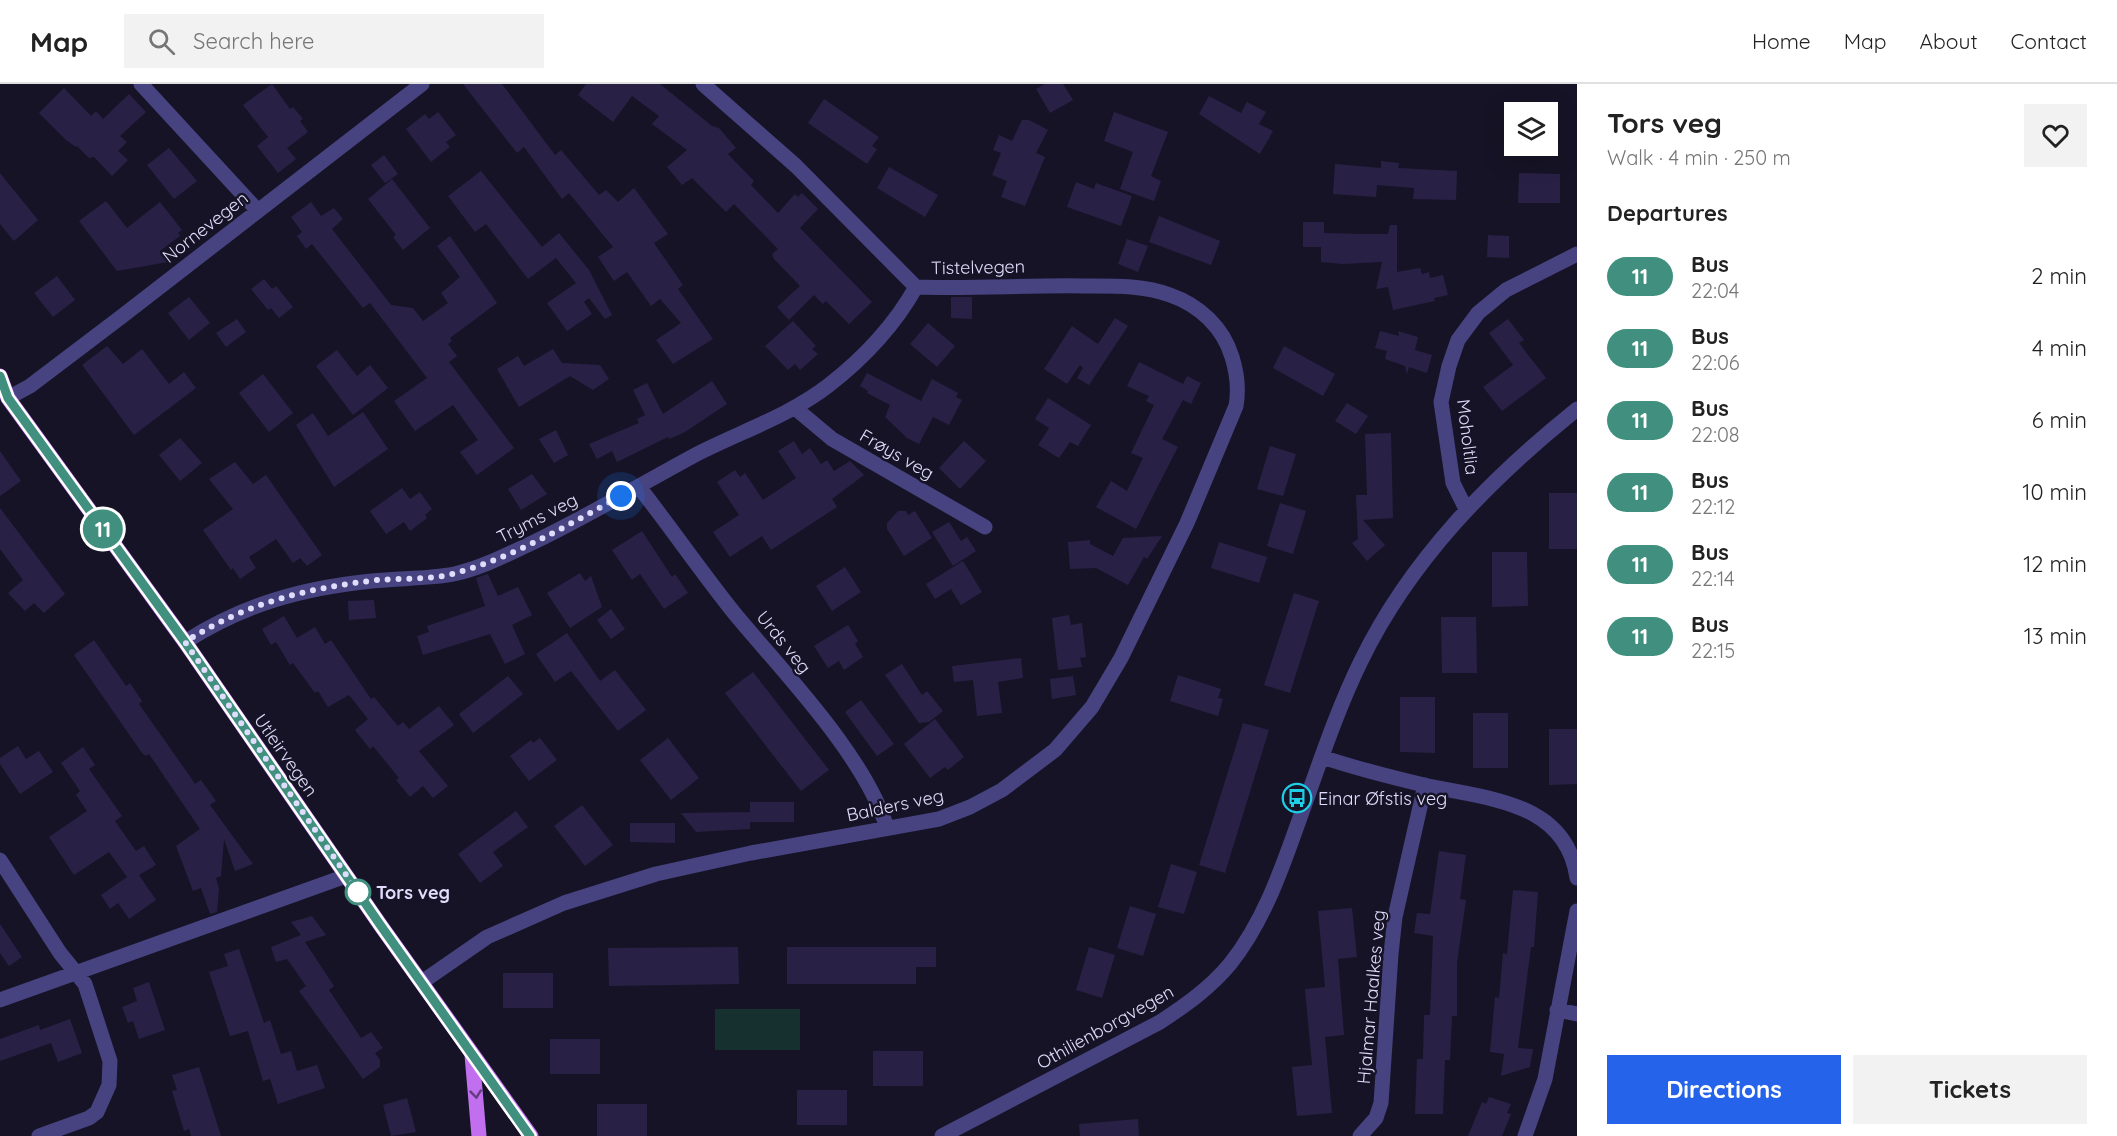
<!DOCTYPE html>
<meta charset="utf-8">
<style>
body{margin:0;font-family:Quicksand,sans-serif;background:#f2f2f2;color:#222;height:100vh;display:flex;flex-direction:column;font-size:22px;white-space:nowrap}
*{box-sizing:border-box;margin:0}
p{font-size:20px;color:#767676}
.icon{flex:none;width:33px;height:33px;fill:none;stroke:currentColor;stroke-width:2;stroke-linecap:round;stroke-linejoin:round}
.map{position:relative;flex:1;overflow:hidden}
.details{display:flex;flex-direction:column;background:#fff;width:540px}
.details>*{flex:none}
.badge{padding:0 12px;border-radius:20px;font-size:21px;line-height:39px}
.controls{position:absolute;left:1504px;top:18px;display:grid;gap:12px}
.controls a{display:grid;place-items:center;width:54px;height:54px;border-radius:0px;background:#fff;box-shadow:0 6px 24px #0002;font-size:30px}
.you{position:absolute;width:30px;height:30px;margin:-15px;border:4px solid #fff;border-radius:50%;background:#1a73e8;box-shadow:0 0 0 9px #1a73e833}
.map>.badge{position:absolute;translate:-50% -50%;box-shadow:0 0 0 3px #fff}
h2{padding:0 30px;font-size:22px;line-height:54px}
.round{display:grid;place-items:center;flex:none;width:63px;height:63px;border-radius:0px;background:#f2f2f2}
.summary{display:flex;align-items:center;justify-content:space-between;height:102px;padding:0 30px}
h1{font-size:28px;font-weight:800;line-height:45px}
.primary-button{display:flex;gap:12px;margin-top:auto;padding:12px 30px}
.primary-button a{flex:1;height:69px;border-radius:0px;background:#2563eb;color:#fff;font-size:24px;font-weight:800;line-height:69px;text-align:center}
.primary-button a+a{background:#f2f2f2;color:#222}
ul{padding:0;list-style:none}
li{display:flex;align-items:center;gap:18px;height:72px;padding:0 30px}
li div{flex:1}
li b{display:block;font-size:22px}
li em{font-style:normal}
li .badge{min-width:66px;font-weight:700;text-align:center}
header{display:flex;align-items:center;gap:36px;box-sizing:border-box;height:84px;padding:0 30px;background:#fff;border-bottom:2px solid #e0e0e0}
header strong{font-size:28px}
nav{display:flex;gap:33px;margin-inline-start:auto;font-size:21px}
.search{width:420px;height:54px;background:#f2f2f2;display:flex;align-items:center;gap:15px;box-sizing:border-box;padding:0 21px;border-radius:0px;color:#767676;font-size:22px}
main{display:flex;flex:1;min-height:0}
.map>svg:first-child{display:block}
</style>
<header>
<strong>Map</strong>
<div class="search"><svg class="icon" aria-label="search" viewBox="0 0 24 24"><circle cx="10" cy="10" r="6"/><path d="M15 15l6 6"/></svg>Search here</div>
<nav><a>Home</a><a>Map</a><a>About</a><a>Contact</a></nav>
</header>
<main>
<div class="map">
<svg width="1577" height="1052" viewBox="0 0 1577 1052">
<rect width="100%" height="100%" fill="#161326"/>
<path fill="#16302f" d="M715,925h85v41h-85z"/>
<path fill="#292145" d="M272,0l18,25 3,-2 10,12 -3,2 8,11 -21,16 9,11 -18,14 -21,-27 11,-9 -25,-32z
M463,0h39l53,71 6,-5 38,45 7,-5 12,12 16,-14 34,46 -14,9 29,42 -5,4 35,50 -40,25 -17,-24 25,-17 -21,-24 -9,7 -24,-34 -13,9 -16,-24 15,-10 -44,-54 -7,6 -38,-52 -7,6z
M586,0h74l52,42 7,2 17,20 -8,6 26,27 -3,4 27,28 17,-19 3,3 4,-4 16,16 -18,19 72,74 -23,22 -23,-23 -3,3 -9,-9 -25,25 -12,-13 23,-21 -26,-27 -2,-5 6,-5 -44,-45 -8,8 -34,-34 -10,7 -15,-18 20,-17 -35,-26 7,-8 -27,-20 -19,26 -35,-27z
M1045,0h18l10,16 -23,13 -14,-24z
M64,4l27,28 5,-5 7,8 26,-25 17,18 -26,24 7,6 -9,9 10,9 -16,16 -18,-19 -5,1 -12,-12 -1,1 -10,-7 -27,-27z
M1209,12l32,17 6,-11 19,10 -7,12 14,7 -13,23 -61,-40z
M824,15l55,38 -7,9 5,3 -10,15 -59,-41z
M438,28l18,23 -10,7 4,5 -19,15 -25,-33 19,-15 4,5z
M1114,28l54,20 -17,44 10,5 -7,20 -34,-12 13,-37 -29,-11z
M1022,36h7l19,10 -12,23 9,4 -20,49 -24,-9 6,-16 -15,-6 9,-22 -8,-3 6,-15 13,6z
M169,64l28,33 -23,18 -27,-34z
M384,71l14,19 -13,9 -14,-18z
M1381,77l18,2 -1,5 59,3 -1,29 -43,-1 1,-11 -37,-3 -1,12 -43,-3 2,-30 46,4z
M889,83l49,28 -13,22 -48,-29z
M481,87l61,76 17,-14 30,37 23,45 -7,4 -16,-21 -5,4 8,12 -25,17 -20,-28 29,-20 -20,-25 -28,21 -42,-55 -11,8 -27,-36z
M0,89l38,47 -24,21 -14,-17z
M1519,89l41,1v29h-42z
M392,95l38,49 -27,22 -10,-13 3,-2 -28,-36z
M1076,98l18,7 2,-6 36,13 -11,30 -54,-19z
M106,117l21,27 33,-26 22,28 -4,3 2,3 -20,15 8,11 -51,9 -38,-50z
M311,118l10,14 13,-8 9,11 -11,10 59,76 22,3 10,13 25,-18 -7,-10 19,-16 -23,-31 13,-10 47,67 -47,35 2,3 -4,3 9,12 -8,6 65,86 -37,27 -17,-23 18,-12 -25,-35 -38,26 -21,-30 33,-23 -57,-75 -7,5 -51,-64 -6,5 -9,-13 5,-4 -11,-15z
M1159,132l61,25 -9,24 -62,-23z
M1303,138h21v11l40,1h24l2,-9h7v47l23,-4 2,6 7,-2 1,6 13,-3 5,20 -14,3 1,3 -42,9 -5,-23 -12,2 6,-27 -39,2 -22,-2v-15h-18z
M1488,151l21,1v22l-22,-1z
M1127,155l21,7 -10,26 -20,-8z
M57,192l18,24 -22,17 -19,-24z
M264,195l8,10 4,-3 17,21 -14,11 -8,-10 -3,2 -17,-21z
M189,213l21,26 -21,17 -21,-27z
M951,213h21v22l-21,-1z
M1115,234l13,8 -39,59 -12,-7 6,-10 -3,-3 -13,19 -23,-15 28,-43 26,18z
M237,235l9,13 -20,15 -10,-14z
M1508,235l16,21 -5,3 27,35 -44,33 -19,-24 30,-22 -24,-32z
M793,237l23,25 -4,3 6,5 -18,16 -5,-6 -7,6 -23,-24z
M928,239l27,23 -18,21 -27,-23z
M1380,247l19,5 -1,-5 20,6 -3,13 17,5 -5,18 -18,-6 -2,7 -2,-8 -20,-7 2,-8 -12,-3z
M107,262l16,18 19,-15 27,35 15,-12 12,16 -62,47 -52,-70z
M1284,262l51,28 -12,22 -50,-28z
M553,265l9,14 38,2 9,14 -16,11 -23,-14 -51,31 -22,-38 21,-13 6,10z
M337,266l20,26 13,-11 18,23 -35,27 -37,-49z
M1139,278l44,22 4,-8 14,7 -10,21 -8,-4 -21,39 16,8 -42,82 -40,-22 15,-26 16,10 16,-33 -12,-5 23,-48 -8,-4 3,-5 -22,-10z
M867,289l54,28 11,-22 26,14 -2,4 6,3 -13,25 -16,-8 -14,27 -12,-6 -22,-21 5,-12 -23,-12 1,-2 -8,-5z
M263,290l30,39 -24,19 -30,-39z
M712,297l15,23 -42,28 -16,7 -1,-2 -51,25 -5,-11 -15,8 -8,-15 50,-21 -2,-4 8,-4 -12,-25 14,-7 16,31z
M1048,314l43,27 -13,21 -8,-4 -11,16 -21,-13 11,-17 -14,-9z
M1347,319l21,13 -12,18 -21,-13z
M363,328l25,37 -54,38 -38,-62 17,-12 15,23z
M556,346l12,25 -14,8 -15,-24z
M1391,349l2,85 -30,2 22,25 -18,16 -15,-18 6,-4 -2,-44h11l-2,-61z
M180,354l22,25 -22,18 -21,-26z
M794,357l8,13 8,-6 11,16 6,-4 7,11 16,-10 14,14 -32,24 5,8 -66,43 -9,-14 -32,21 -17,-25 26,-17 -22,-33 18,-12 5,7 5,-4 18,27 33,-22 -18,-27z
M964,357l22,20 -26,28 -21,-21z
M1270,362l26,8 -13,42 -26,-7z
M0,367l21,30 -21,15z
M235,378l18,22 13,-9 56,80 -15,11 -7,-8 -7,5 -17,-24 -27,18 7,11 -16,11 -7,-11 -2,2 -28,-40 30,-21 -24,-30z
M532,390l15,20 -26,16 -13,-21z
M402,404l8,11 10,-7 12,17 -7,6 2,3 -17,13 -6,-9 -18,12 -16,-23z
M1549,409h28v56h-28z
M1280,419l26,8 -13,43 -26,-8z
M0,424l65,86 -21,19 -10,-10 -9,8 -17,-18 15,-13 -23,-31z
M898,427h8l2,4 7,-4 17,27 -28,18 -17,-27v-6z
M949,438l12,19 6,-4 9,14 -23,15 -21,-34z
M642,447l30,46 3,-3 13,19 -24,16 -24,-35 -8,6 -20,-30z
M1162,452l-15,23 -3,-2 -16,28 -32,-17 -26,1 -2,-27 22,-2v4l23,12 10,-18z
M1219,458l48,15 -8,26 -48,-15z
M1492,468h35l1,54 -36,1z
M963,477l19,31 -21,13 -10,-16 -16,10 -9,-15z
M845,483l16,25 -29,19 -16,-25z
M580,489l5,8 6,-5 11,31 -32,21 -23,-35z
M488,490l10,22 20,-9 14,28 -20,10 13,29 -20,10 -15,-30 -67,21 -6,-19 12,-4 -2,-6 58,-20 -9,-28z
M1294,509l25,8 -29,92 -26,-8z
M374,516l2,18 -27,2 -1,-19z
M611,525l14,20 -14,10 -14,-19z
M1069,531l2,10 11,-2 4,34 -6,1 2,9 -24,3 -6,-52z
M284,532l13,22 18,-11 10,17 6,-4 40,59 3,-2 24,29 5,-4 6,7 30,-23 15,19 -35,26 29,35 -15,12 -10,-12 -13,11 -14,-17 3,-2 -26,-32 -3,3 -15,-19 13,-11 -19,-24 -21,12 -10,-16 -3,2 -22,-30 -3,2 -14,-23 -5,3 -9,-16z
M1441,533h35l1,56h-35z
M848,541l10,16 -3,3 8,13 -19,13 -5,-9 -11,7 -14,-22z
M567,549l33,48 15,-11 31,40 -28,21 -47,-60 -16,11 -19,-28z
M94,556l32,46 4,-3 12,18 -3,3 50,71 6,9 6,-4 8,11 7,10 -6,4 43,59 -18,7 -11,-32 -3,37 -5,2 3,11 -2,23 -7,2 -9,-26 -8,3 -17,-45 24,-17 -51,-75 -3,2 -4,-3 -68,-98z
M1021,574l2,20 -25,4 4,31 -25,3 -4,-36 -19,2 -2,-16z
M902,580l20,31 5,-4 16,20 -14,11 -10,1 -34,-48z
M753,588l76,98 -28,21 -76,-98z
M1178,591l43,14 -3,9 5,1 -5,17 -48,-15z
M508,592l15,18 -50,39 -14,-19z
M1073,592l3,19 -24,4 -2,-20z
M1400,613h35v56l-35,-1z
M861,616l33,44 -17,12 -32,-44z
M1473,629h35v55h-35z
M935,635l29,38 -16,13 -3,-3 -15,11 -26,-34z
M1243,639l26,7 -44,143 -26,-8z
M1549,645h28v55l-28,1z
M540,654l17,22 -28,21 -19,-25 21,-16 2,3z
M668,654l31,40 -28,22 -31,-40z
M18,662l8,13 13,-8 14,21 -33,22 -20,-30v-6z
M83,663l12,18 -6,4 33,47 -7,5 21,30 8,-5 12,19 -17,10 17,25 -27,19 -11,-16 -8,6 -9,-14 26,-18 -18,-25 -35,23 -25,-38 38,-26 -11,-16 4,-4 -19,-28z
M750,718h44v20h-44z
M582,721l31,40 -28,21 -31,-40z
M516,727l12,16 -35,25 10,14 -23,17 -22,-29z
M750,728v17l-54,3 -15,-19z
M630,739h45v20l-45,-1z
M1439,767l27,4 -6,44 6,1 -9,63v53h-5l-2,44h-5l-2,54h-28l2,-55h6l1,-44h6l3,-79 -19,-3 3,-20 13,1z
M1171,780l26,8 -13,42 -26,-7z
M1513,806l25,2 -4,55h-3l-13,101 15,1 -3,18 -29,9 3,-22 -14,-2 5,-55 4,1 4,-45 4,1z
M1130,822l26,8 -13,42 -26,-8z
M1352,824l5,49 -19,2 6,76 -19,2 7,76 -35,3 -5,-49 20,-2 -7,-76 20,-2 -7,-76z
M312,832l14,19 -21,7 29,44 -5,4 32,48 10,-6 12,16 -8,5 5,7v7l-17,12 -64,-88 7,-5 -19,-27 -11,3 -5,-15 30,-12 -10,-13z
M0,840l22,33 -13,9 -9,-13z
M738,863l1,37 -130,2 -1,-38z
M787,863h149v20h-20v17h-129z
M1089,863l26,8 -13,43 -26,-8z
M239,865l25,74 6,-3 11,34 10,-3 6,20 20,-6 8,23 -47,16 -8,-25 -7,2 -15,-50 -18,5 -21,-64 19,-6 -4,-12z
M503,889h50v35h-50z
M149,898l16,48 -26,9 -6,-18 -5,2 -6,-16 15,-6 -4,-13z
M70,935l12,34 -24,9 -7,-19 -51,18v-22l39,-14 1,5z
M550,955h50v35h-50z
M873,967h50v35h-50z
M199,983l16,50 6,19h-30l-2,-7 -5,2 -12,-40 5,-1 -5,-15z
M797,1006h50v35h-50z
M1489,1013l22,7 -4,9 4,1 -9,22h-34l14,-34 4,2z
M407,1014l9,34 -25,4 -8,-31z
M597,1020h50v32h-50z
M1138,1035l1,17h-59l-1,-12z"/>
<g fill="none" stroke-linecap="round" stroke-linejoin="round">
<path stroke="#464380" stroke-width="15" d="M141,0l117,127
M8,314l22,-12 91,-69 301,-233
M795,324l37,31 153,88
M639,403c33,42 63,86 96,127 49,59 130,142 152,214
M1466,425l-13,-26 -12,-81 8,-36 9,-26 20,-27 28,-23 71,-36
M185,558c59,-38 118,-54 187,-61 27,-3 56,-2 82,-7 28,-6 54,-20 80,-32 56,-27 109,-59 163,-88 45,-23 92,-38 132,-69 36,-28 65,-59 87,-98
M1322,673c33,11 68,20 102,28 61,14 142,15 153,93
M0,776l60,93 25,31 25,77 -1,24 -12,27 -8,6 -50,18
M422,898l65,-45 77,-34 92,-29 95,-21 188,-34 31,-12 32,-17 53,-40 37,-43 29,-49 66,-135 49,-117c3,-17 1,-33 -4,-49 -9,-30 -33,-52 -62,-62 -27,-10 -57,-9 -86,-9 -56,-1 -112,3 -168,1l-120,-121 -93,-82
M0,916l346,-124
M1557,926l20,4
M942,1052l218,-114c26,-17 50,-34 70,-58 32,-40 50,-90 67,-138 20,-55 38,-112 64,-165 49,-101 129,-182 216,-252
M1360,1052l16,-18 5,-15 10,-149 4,-37 30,-132
M1525,1052l20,-57 32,-168"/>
<path stroke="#c16fef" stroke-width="15" d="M0,292l8,22 177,244 196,284 150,210
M472,971l7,81"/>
</g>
<defs><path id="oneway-chevron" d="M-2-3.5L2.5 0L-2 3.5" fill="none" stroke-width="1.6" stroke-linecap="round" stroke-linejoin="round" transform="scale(1.5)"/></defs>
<use stroke="#633c80" href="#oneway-chevron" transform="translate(476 1010) rotate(84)"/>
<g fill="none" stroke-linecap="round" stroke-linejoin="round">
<g stroke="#fff" stroke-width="14">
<path id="line" d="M0,292l8,22 177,244 196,284 149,210"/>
</g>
<use href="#line" stroke="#41907f" stroke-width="9"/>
<path stroke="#e0dcfb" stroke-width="6" stroke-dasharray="0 10.8" d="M358,808l-173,-250c61,-39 122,-54 193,-62 25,-2 54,0 78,-7 58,-16 112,-48 165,-77"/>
</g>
<defs>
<g id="bus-ring" transform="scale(1.5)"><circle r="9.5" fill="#161326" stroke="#1dcee6" stroke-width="1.5"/><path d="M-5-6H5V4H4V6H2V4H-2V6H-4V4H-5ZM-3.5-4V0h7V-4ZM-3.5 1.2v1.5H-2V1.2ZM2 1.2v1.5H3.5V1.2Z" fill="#1dcee6"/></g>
</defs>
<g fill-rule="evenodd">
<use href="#bus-ring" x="1297" y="714"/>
</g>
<circle fill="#fff" stroke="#41907f" stroke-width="3" cx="358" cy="808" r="12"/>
<g text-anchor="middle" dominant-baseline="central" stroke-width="5" stroke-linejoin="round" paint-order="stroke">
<g font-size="18" fill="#e0dcfb" stroke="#161326">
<text transform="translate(205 143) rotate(-38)">Nornevegen</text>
<text transform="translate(978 183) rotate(-1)">Tistelvegen</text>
<text transform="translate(1468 353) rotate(83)">Moholtlia</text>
<text transform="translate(897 370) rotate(30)">Frøys veg</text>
<text transform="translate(537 434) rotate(-27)">Tryms veg</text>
<text transform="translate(784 558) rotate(51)">Urds veg</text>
<text transform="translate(286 671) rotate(55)">Utleirvegen</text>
<text transform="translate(895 721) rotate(-12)">Balders veg</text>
<text transform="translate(1371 913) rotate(-85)">Hjalmar Haalkes veg</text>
<text transform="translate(1105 943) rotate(-29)">Othilienborgvegen</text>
</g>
<g font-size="18" fill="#e0dcfb" stroke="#161326" text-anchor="start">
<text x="1318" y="714">Einar Øfstis veg</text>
</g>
<g font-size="18" font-weight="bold" fill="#e0dcfb" stroke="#161326" text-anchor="start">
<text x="376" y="808">Tors veg</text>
</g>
</g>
</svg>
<div class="controls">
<a><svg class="icon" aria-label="layers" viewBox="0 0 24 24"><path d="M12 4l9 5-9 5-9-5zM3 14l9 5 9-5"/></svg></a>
</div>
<div class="you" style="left:621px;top:412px"></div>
<b class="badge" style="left:103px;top:445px;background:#41907f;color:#fff">11</b>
</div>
<section class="details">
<div class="summary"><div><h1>Tors veg</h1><p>Walk · 4 min · 250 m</p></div><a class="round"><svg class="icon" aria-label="heart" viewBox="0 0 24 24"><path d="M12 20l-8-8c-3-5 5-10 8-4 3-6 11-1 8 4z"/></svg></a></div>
<h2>Departures</h2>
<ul>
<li><span class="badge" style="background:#41907f;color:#fff">11</span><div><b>Bus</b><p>22:04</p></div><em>2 min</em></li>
<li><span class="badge" style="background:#41907f;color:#fff">11</span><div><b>Bus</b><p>22:06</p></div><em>4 min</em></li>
<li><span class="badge" style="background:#41907f;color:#fff">11</span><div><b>Bus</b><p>22:08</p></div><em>6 min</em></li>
<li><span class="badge" style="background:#41907f;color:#fff">11</span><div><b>Bus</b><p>22:12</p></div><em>10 min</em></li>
<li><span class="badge" style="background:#41907f;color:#fff">11</span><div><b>Bus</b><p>22:14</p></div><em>12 min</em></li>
<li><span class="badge" style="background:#41907f;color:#fff">11</span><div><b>Bus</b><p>22:15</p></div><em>13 min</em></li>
</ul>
<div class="primary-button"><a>Directions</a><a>Tickets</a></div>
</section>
</main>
